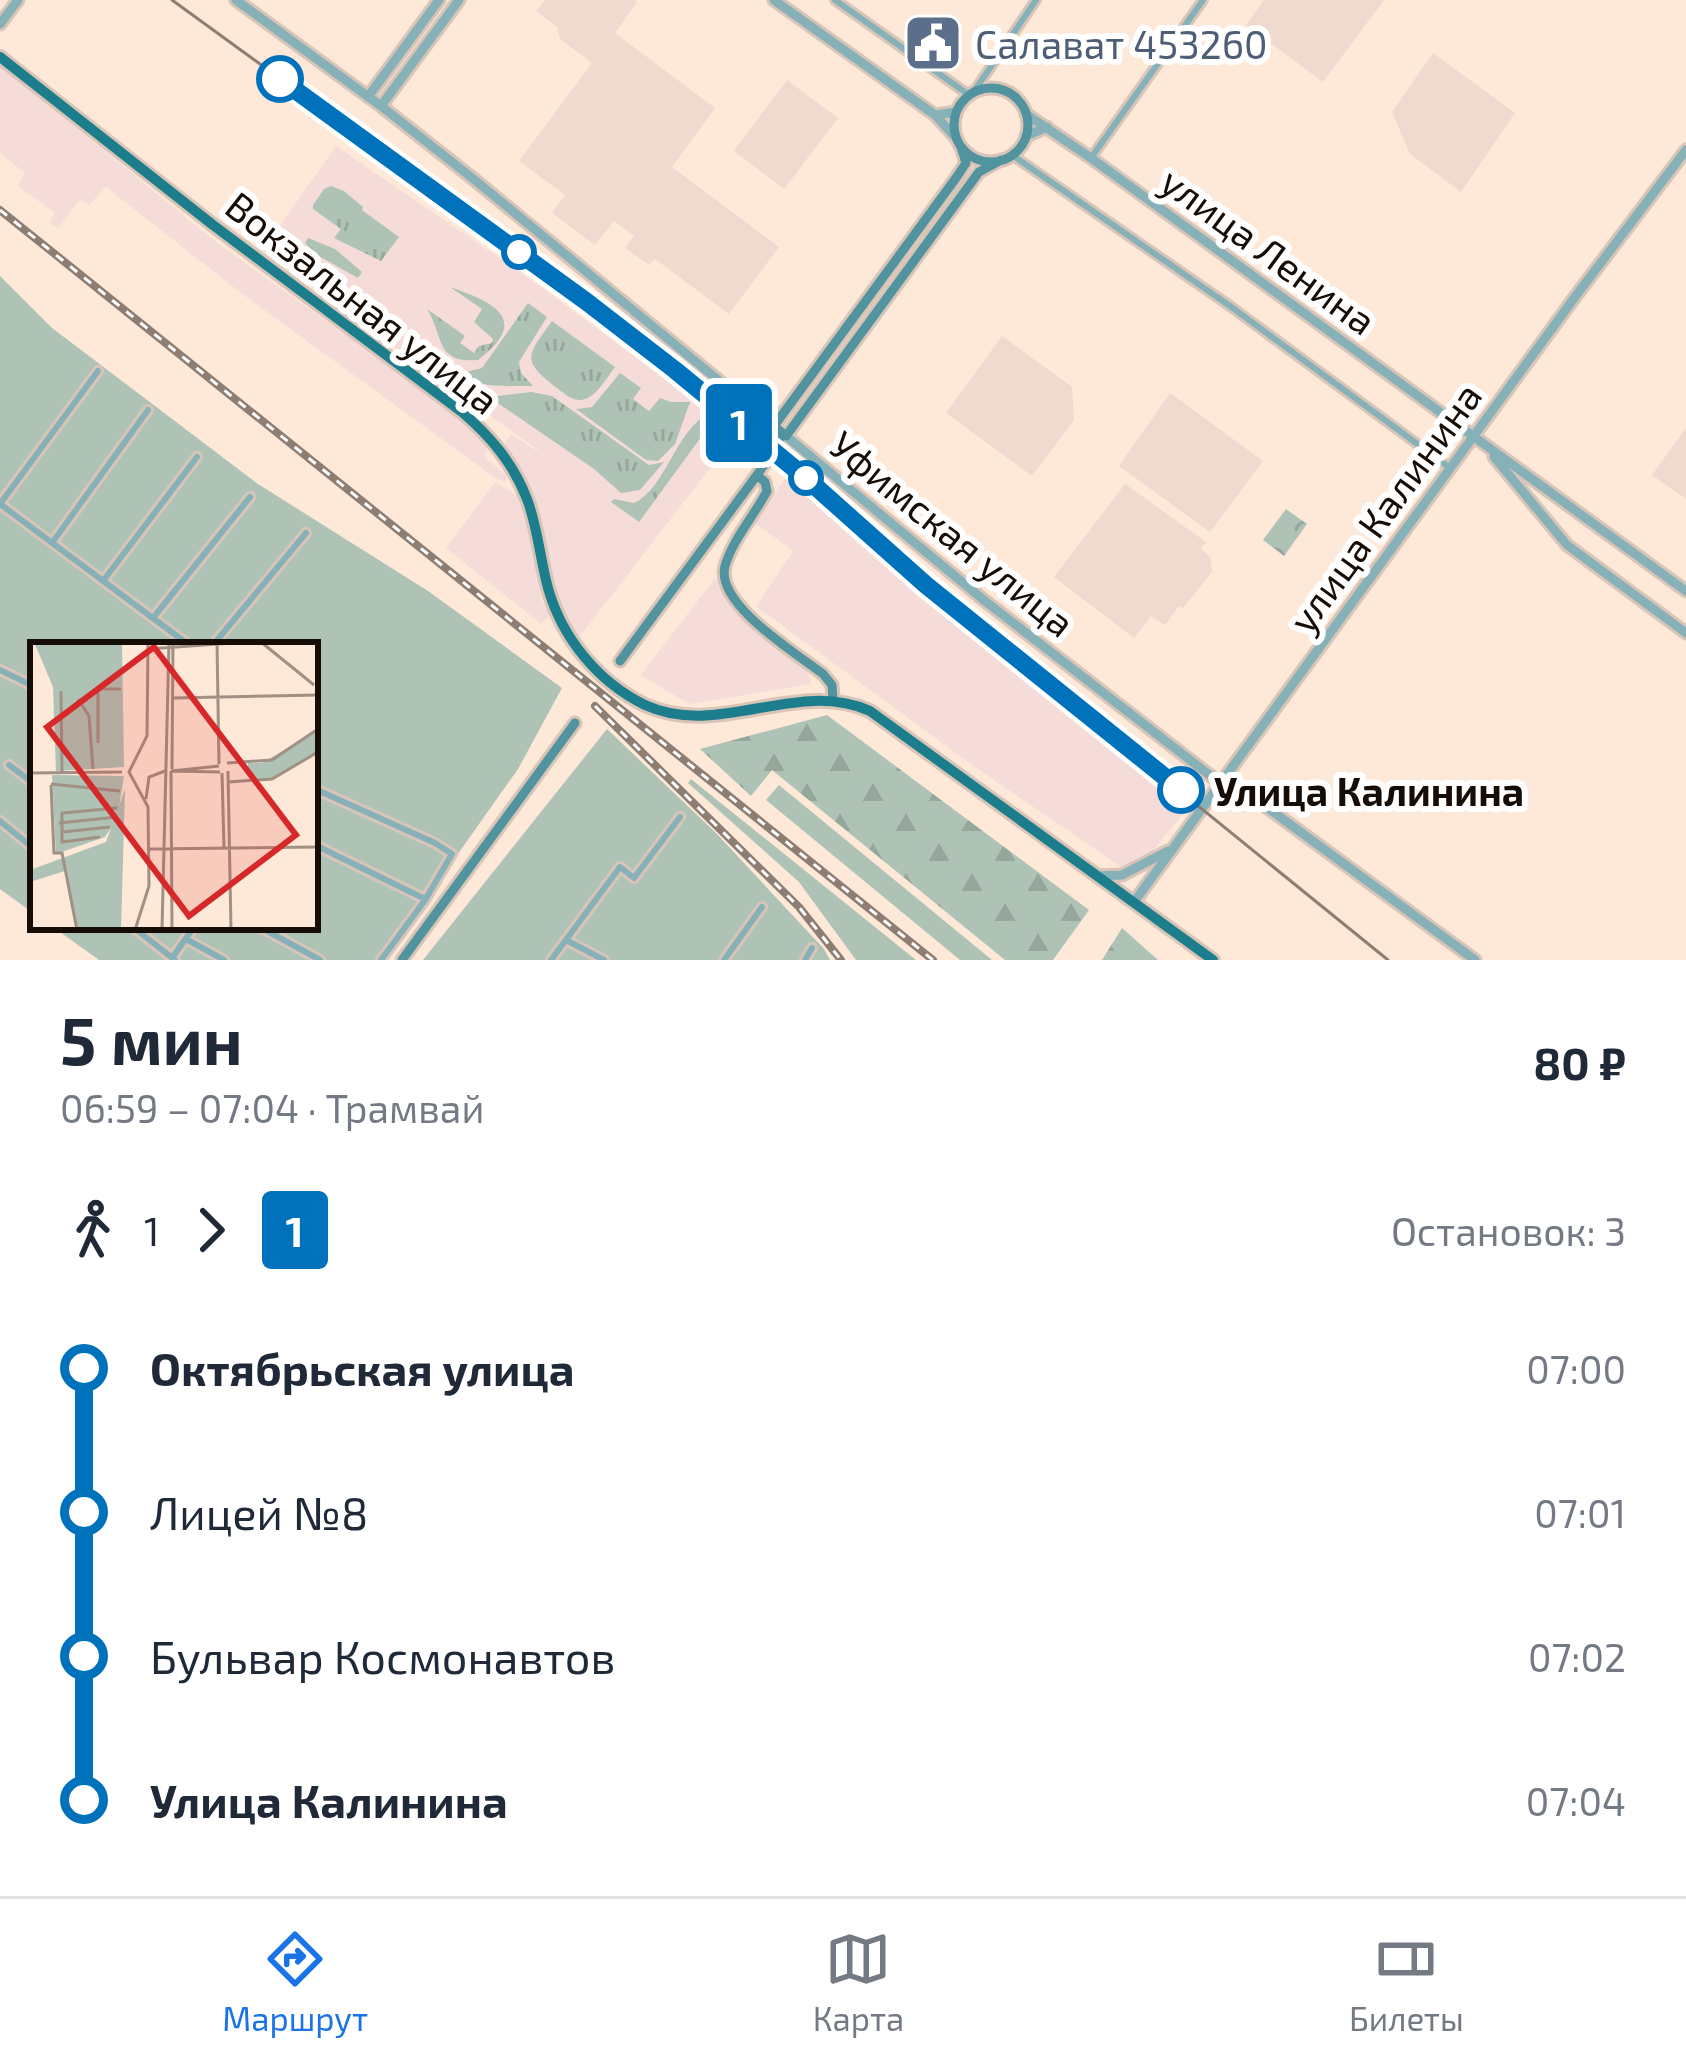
<!DOCTYPE html>
<html lang="ru">
<meta charset="utf-8">
<style>
body{margin:0;font-family:"Exo 2",sans-serif;background:#f6f6f7;color:#1f2937;height:100vh;display:flex;flex-direction:column;font-size:45px;white-space:nowrap}
*{box-sizing:border-box;margin:0}
p{font-size:39px;color:#747a83}
.icon{flex:none;width:66px;height:66px;fill:none;stroke:currentColor;stroke-width:2;stroke-linecap:round;stroke-linejoin:round}
.map{position:relative;height:960px;overflow:hidden}
.sheet{display:flex;flex-direction:column;background:#fff;flex:1}
.sheet>*{flex:none}
.badge{padding:0 24px;border-radius:9px;font-size:42px;line-height:78px}
.map>.badge{position:absolute;translate:-50% -50%;box-shadow:0 0 0 6px #fff}
.legs{display:flex;align-items:center;gap:18px;height:132px;padding:0 60px;font-size:39px}
.legs p{margin-inline-start:auto}
.head{display:flex;align-items:center;justify-content:space-between;height:204px;padding:0 60px}
h1{font-size:66px;font-weight:700;line-height:90px}
ul{padding:0 60px;list-style:none}
li{display:flex;align-items:center;gap:42px;height:144px;font-size:45px}
li i{display:grid;place-items:center;width:18px;height:100%;margin:0 15px;background:currentColor}
li i::after{content:'';width:30px;height:30px;margin:-15px;border:9px solid;border-radius:50%;background:#fff}
li p{margin-inline-start:auto}
li:first-child i{background:linear-gradient(#0000 50%,currentColor 0)}
li:last-child i{background:linear-gradient(currentColor 50%,#0000 0)}
.dock{display:flex;justify-content:space-around;align-items:center;height:168px;border-top:3px solid #e0e1e3;background:#fff;font-size:33px;color:#747a83}
.dock a{display:grid;justify-items:center;gap:6px}
.dock .active{color:#1a73e8}
.map>svg:first-child{display:block}
</style>
<div class="map">
<svg width="1686" height="960" viewBox="0 0 1686 960">
<defs>
<pattern id="grass-tufts" width="24" height="20" patternUnits="userSpaceOnUse" patternTransform="scale(3)"><rect width="24" height="20" fill="#aec3b6"/><path d="M3 7l-1-3M5 7V3M7 7l1-3M15 17l-1-3M17 17v-4M19 17l1-3" fill="none" stroke="#95a69b"/></pattern>
<pattern id="forest-firs" width="22" height="20" patternUnits="userSpaceOnUse" patternTransform="scale(3)"><rect width="22" height="20" fill="#aec3b6"/><path d="M5 1l3.5 6h-7zM16 11l3.5 6h-7z" fill="#95a69b"/></pattern>
<pattern id="park-crowns" width="20" height="18" patternUnits="userSpaceOnUse" patternTransform="scale(3)"><rect width="20" height="18" fill="#aec3b6"/><path d="M2 6a3 3 0 1 1 6 0M12 15a3 3 0 1 1 6 0" fill="none" stroke="#95a69b"/></pattern>
</defs>
<rect width="100%" height="100%" fill="#fee8d8"/>
<path fill="#f6dcd8" d="M0,65l216,177 263,189 9,13 -3,13 21,18v8l-12,-6 -253,-184 -135,-106 -17,18 -8,-6 -23,29 -9,-6 6,-9 -37,-27 7,-13 -25,-20z
M336,146l194,133 207,154 -159,206 -19,-29 -34,-127 -22,-37 8,-12 42,27 -291,-210z
M787,476l402,330 -42,52 -26,9 -149,-102 -216,-159 37,-55 -39,-29z
M495,482l25,16 13,40 8,62 9,15 -9,9 -95,-76z
M715,578l25,26 -5,8 53,38 20,23 3,11 -122,20 -48,-29z"/>
<path fill="#f0d9ce" d="M545,0h89l3,2 -22,31 100,75 -43,59 107,80 -50,67 -74,-55 -6,6 -24,-17 9,-12 -20,-15 -19,24 -43,-32 13,-18 -46,-34 73,-98 -32,-24 -3,-12 -21,-16z
M1264,0h120l-61,82 -77,-57z
M1433,53l82,60 -54,79 -51,-38 -18,-42z
M787,80l51,38 -54,71 -50,-38z
M1002,336l70,51 2,33 -42,56 -86,-63z
M1170,393l93,68 -53,71 -91,-66z
M1686,428v71l-34,-24z
M1125,484l81,58 -5,7 9,8 2,15 -29,36 -4,-2 -14,19 -14,-9 -17,22 -80,-61z"/>
<path fill="url(#grass-tufts)" d="M331,186l13,5 19,16 -1,3 37,27 -18,24 -47,-23 7,-9 -28,-20v-4l11,-16z
M308,238l27,11 27,23 -4,6 -41,-23 -12,-12z
M450,287c43,15 82,32 28,73 -44,4 -34,-25 -51,-51l38,27 -5,7 14,10 5,-7 13,-3 1,-4 -19,-17 8,-13z
M528,303l19,14 -28,45 2,11 12,13c-40,0 -52,3 -87,-19l20,5 16,-4z
M552,321l63,46c-9,11 -18,30 -33,33 -10,1 -17,-6 -25,-12 -37,-28 -30,-32 -5,-67z
M620,373l21,15 -8,11 16,12 11,-13 11,4h19l-15,42 -17,17 -12,-1 -70,-51 16,-2z
M531,392l21,4 97,69 15,-3 -24,28 -19,3 -27,-24 -105,-72z
M709,413l6,5 -76,104 -28,-20 3,-3 20,4c32,-15 41,-72 75,-90z"/>
<path fill="url(#forest-firs)" d="M827,715l262,195 -36,50h-48l-233,-190 -21,26 -51,-47z
M1122,928l36,32h-56z"/>
<path fill="url(#park-crowns)" d="M1286,509l21,15 -23,32 -21,-16z"/>
<path fill="#aec3b6" d="M0,276l52,52 206,156 170,107 134,97 -44,81 -135,191h-284l-46,-33h262v-282h-282v268l-33,-24z
M607,729l109,104 108,116 6,11h-407z
M691,779l225,181h-60l-57,-78 -111,-99z
M779,785l213,175h-32l-194,-160z"/>
<g fill="none" stroke-linecap="round" stroke-linejoin="round">
<g stroke="#d9c5b7" stroke-width="12">
<path id="minor" d="M835,0l134,95
M973,93l63,-93
M1012,155l218,151 220,162
M1091,158l112,-158
M0,504l189,141
M0,504l98,-133
M52,543l96,-133
M103,581l94,-124
M153,618l97,-121
M213,645l93,-112
M0,670l33,16
M9,765l24,18
M315,789l120,54 17,11 -27,46 -44,60
M0,821l33,27
M315,845l110,54
M133,927l42,33
M260,927l60,33
M186,939l38,21
M566,940l38,20
M172,958l22,-31
M551,960l69,-93 14,11 46,-61
M724,960l38,-53
M805,960l7,-12"/>
</g>
<g stroke="#d9c5b7" stroke-width="15">
<path id="tertiary" d="M236,0l145,106 90,71 303,249
M774,0l161,115 22,24
M0,24l18,-24
M368,97l71,-97
M381,106l78,-106
M1026,114l65,44 595,433
M935,115l21,-3
M1026,136l21,-9
M786,436l199,165 236,183 25,8 229,168
M1494,457l73,88 119,88
M1098,876l24,-1 46,-24
M1134,902l441,-605 111,-147"/>
</g>
<g stroke="#d9c5b7" stroke-width="15">
<path id="secondary" d="M954 125a37 37 0 1 1 74 0a37 37 0 1 1-74 0Z
M961,147l5,16 -10,15 -182,248 12,10 193,-264 22,-12
M757,475l8,7 2,9c-13,25 -34,48 -42,75 -10,38 71,87 98,108l9,11 1,14
M620,661l137,-186 19,-28 6,-14
M402,960l173,-237"/>
</g>
<g stroke="#d9c5b7" stroke-width="16">
<path id="primary" d="M0,57l213,168 249,187c29,25 51,51 65,87 11,29 13,60 21,89 14,50 50,94 97,117 74,34 151,-27 225,6l343,249"/>
</g>
<use href="#minor" stroke="#87b1b9" stroke-width="6"/>
<use href="#tertiary" stroke="#87b1b9" stroke-width="9"/>
<use href="#secondary" stroke="#51939f" stroke-width="9"/>
<use href="#primary" stroke="#1c7d8c" stroke-width="10"/>
<path stroke="#8d7d72" stroke-width="3" d="M172,0l415,302 88,68 131,108 120,107 462,375"/>
<g stroke="#8d7d72" stroke-width="8">
<path id="rail" d="M0,210l933,750
M595,706l204,201 42,53"/>
</g>
<use href="#rail" stroke="#fff" stroke-width="3" stroke-dasharray="9" stroke-linecap="butt"/>
</g>
<g fill="none" stroke-linecap="round" stroke-linejoin="round">
<g stroke="#fff" stroke-width="27">
<path id="line-1" d="M280,79l307,223 88,68 131,108 120,107 255,205"/>
</g>
<use href="#line-1" stroke="#0072bc" stroke-width="18"/>
</g>
<defs>
<g id="civic-square" transform="scale(3)"><rect x="-9" y="-9" width="18" height="18" rx="4" fill="#5c6f8a" stroke="#fff"/><path d="M-.6-6.5H3V-4.5H.6V-3L4-1V1h2V6H-6V1h2V-1L-.6-3ZM-1.2 2.5V6h2.4V2.5Z" fill="#fff"/></g>
</defs>
<g fill-rule="evenodd">
<use href="#civic-square" x="933" y="43"/>
</g>
<g fill="#fff" stroke="#0072bc" stroke-width="6">
<circle cx="280" cy="79" r="21"/>
<circle cx="519" cy="252" r="15"/>
<circle cx="806" cy="478" r="15"/>
<circle cx="1181" cy="790" r="21"/>
</g>
<g text-anchor="middle" dominant-baseline="central" stroke-width="12" stroke-linejoin="round" paint-order="stroke">
<g font-size="39" fill="#4e5e75" stroke="#fff" text-anchor="start">
<text x="975" y="43">Салават 453260</text>
</g>
<g font-size="39" fill="#160d07" stroke="#fff">
<text transform="translate(1269 250) rotate(36)">улица Ленина</text>
<text transform="translate(363 302) rotate(38)">Вокзальная улица</text>
<text transform="translate(1384 507) rotate(-54)">улица Калинина</text>
<text transform="translate(953 533) rotate(39)">Уфимская улица</text>
</g>
<g font-size="39" font-weight="bold" fill="#160d07" stroke="#fff" text-anchor="start">
<text x="1214" y="790">Улица Калинина</text>
</g>
</g>
<g transform="translate(30 642)">
<rect width="288" height="288" fill="#fee8d8"/>
<path d="M288,88v21l-44,26 -18,4 -8,-11v-7h14z" fill="#aec3b6"/>
<path d="M4,0h88l2,125 -68,4 -3,-84zM22,133l72,1 -7,43 -12,18 -49,17zM95,147l-4,141h-43l-13,-59 -35,11v-12l76,-28z" fill="#aec3b6"/>
<path fill="none" stroke="#a19084" stroke-width="3" d="M187,0l2,122M231,0l53,43M118,7l99,-7M31,49l1,82M144,56l144,-3M48,57l11,17 4,53M68,101v-54h23M197,121l45,-3 46,-31M189,124l-48,5 49,1M142,127l1,-127M141,129l1,159M198,129l3,159M0,131l92,-1M192,131l2,75M198,140l44,-3 46,-27M21,142l69,7M21,143l3,68h8l15,77M116,157l3,-22 16,-6M29,181l58,-6M32,190l48,-5M70,195l-38,5v-29l55,-5M119,207l169,-2M105,288l14,-44 -1,-79 -19,-35 18,-36 1,-94M132,288l7,-288"/>
<path fill="#d62828" fill-opacity="0.15" stroke="#d62828" stroke-width="6" d="M124,5l142,188 -107,81 -142,-189z"/>
<rect width="288" height="288" fill="none" stroke="#160d07" stroke-width="6"/>
</g>
</svg>
<b class="badge" style="left:739px;top:423px;background:#0072bc;color:#fff">1</b>
</div>
<section class="sheet">
<div class="head"><div><h1>5 мин</h1><p>06:59 – 07:04 · Трамвай</p></div><b>80 ₽</b></div>
<div class="legs"><svg class="icon" aria-label="walk" viewBox="0 0 24 24"><circle cx="13" cy="4" r="2"/><path d="M13 8l-2 6 4 7M11 14l-3 7M7 12l3-4h3l4 4"/></svg>1<svg class="icon" aria-label="forward" viewBox="0 0 24 24"><path d="M9 5l7 7-7 7"/></svg><b class="badge" style="background:#0072bc;color:#fff">1</b><p>Остановок: 3</p></div>
<ul>
<li><i style="color:#0072bc"></i><b>Октябрьская улица</b><p>07:00</p></li>
<li><i style="color:#0072bc"></i><span>Лицей №8</span><p>07:01</p></li>
<li><i style="color:#0072bc"></i><span>Бульвар Космонавтов</span><p>07:02</p></li>
<li><i style="color:#0072bc"></i><b>Улица Калинина</b><p>07:04</p></li>
</ul>
</section>
<nav class="dock">
<a class="active"><svg class="icon" aria-label="directions" viewBox="0 0 24 24"><path d="M12 3l9 9-9 9-9-9zM9 14v-3h6M13 9l2 2-2 2"/></svg>Маршрут</a>
<a><svg class="icon" aria-label="map" viewBox="0 0 24 24"><path d="M3 6l6-2 6 2 6-2v14l-6 2-6-2-6 2zM9 4v14M15 6v14"/></svg>Карта</a>
<a><svg class="icon" aria-label="tickets" viewBox="0 0 24 24"><path d="M3 7h18v10H3zM15 7v10"/></svg>Билеты</a>
</nav>
